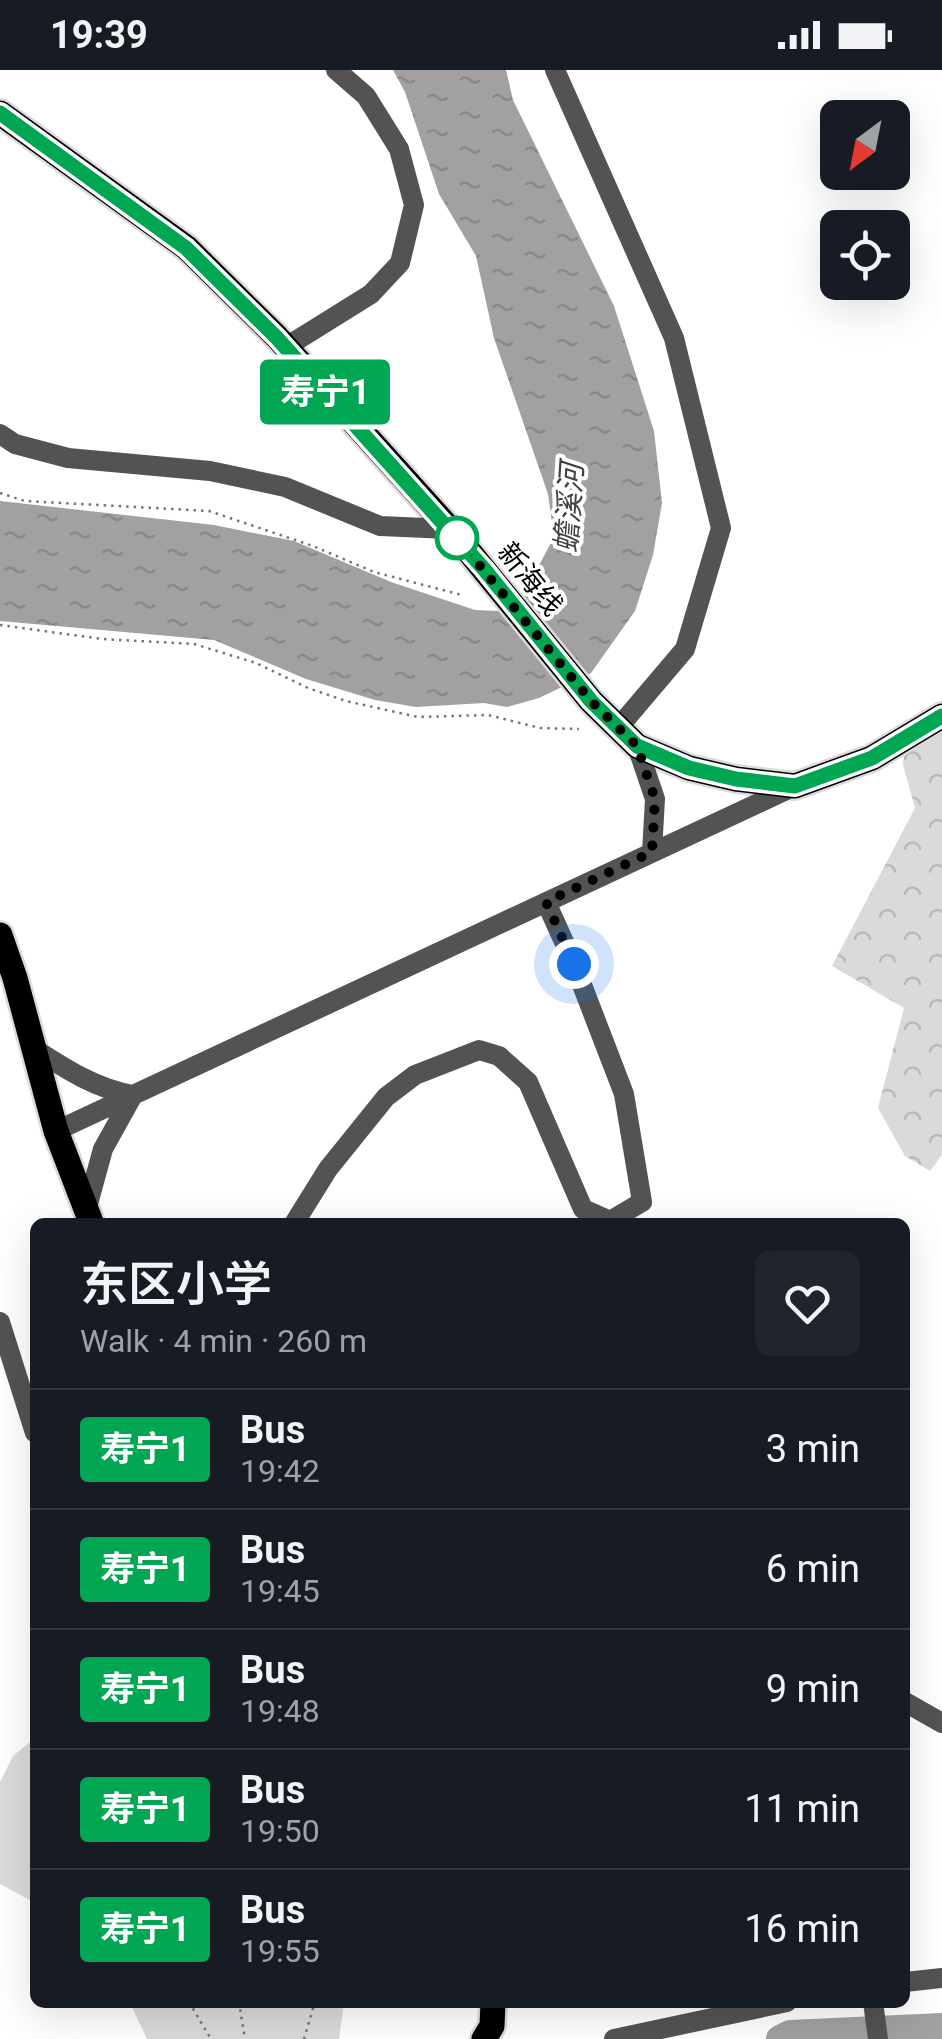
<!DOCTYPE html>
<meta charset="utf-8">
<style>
body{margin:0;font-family:Roboto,"Noto Sans SC",sans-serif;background:#20242c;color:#f1f3f6;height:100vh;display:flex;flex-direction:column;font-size:38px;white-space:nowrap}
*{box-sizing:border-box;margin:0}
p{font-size:32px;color:#9ea1a6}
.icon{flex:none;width:55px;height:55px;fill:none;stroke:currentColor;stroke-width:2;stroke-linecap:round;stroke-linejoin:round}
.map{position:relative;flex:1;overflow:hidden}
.sheet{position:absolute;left:30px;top:1148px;width:880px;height:790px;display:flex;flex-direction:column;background:#171b24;border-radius:15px;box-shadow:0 10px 40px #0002}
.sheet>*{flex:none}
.badge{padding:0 20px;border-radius:8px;font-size:35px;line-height:65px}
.needle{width:65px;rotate:212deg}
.buttons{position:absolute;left:820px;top:30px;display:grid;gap:20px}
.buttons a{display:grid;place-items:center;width:90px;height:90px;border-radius:15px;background:#171b24;box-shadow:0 10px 40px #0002;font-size:50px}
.you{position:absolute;width:50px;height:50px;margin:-25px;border:8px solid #fff;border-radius:50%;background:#1a73e8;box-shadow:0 0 0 15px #1a73e833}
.map>.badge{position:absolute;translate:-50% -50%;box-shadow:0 0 0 5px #fff}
.round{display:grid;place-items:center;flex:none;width:105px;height:105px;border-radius:15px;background:#20242c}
.head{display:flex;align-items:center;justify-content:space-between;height:170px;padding:0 50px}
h1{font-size:48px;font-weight:600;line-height:75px}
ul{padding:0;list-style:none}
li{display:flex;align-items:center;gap:30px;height:120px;padding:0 50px;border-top:2px solid #363941}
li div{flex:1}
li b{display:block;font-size:38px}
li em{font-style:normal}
li .badge{min-width:110px;font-weight:700;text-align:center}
.status{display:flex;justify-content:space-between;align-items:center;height:70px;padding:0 50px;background:#171b24;direction:ltr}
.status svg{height:28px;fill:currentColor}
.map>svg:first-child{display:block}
</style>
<div class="status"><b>19:39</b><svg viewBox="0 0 49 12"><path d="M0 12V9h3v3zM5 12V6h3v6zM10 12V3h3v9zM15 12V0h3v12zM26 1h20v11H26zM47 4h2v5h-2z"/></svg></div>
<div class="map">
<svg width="942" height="1969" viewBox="0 0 942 1969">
<defs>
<pattern id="forest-crowns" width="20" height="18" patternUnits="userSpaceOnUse" patternTransform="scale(2.5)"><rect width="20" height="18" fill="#dadada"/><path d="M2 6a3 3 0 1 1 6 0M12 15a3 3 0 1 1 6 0" fill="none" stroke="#b9b9b9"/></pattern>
<pattern id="water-ripples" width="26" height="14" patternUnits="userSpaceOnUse" patternTransform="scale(2.5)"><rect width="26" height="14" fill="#a1a1a1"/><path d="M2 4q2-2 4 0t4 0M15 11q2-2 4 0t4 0" fill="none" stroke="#898989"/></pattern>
</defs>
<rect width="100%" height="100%" fill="#fff"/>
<path fill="#dadada" d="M35,1668v165l-35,-19v-102l13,-26z
M130,1933h214l-5,36h-192z"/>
<path fill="url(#forest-crowns)" d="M942,646v439l-12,16 -25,-15 -27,-48 26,-100 -72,-42 83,-158 -12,-43 2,-27z"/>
<path fill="url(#water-ripples)" d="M393,0h113l7,30 101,206 40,125 8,72 -9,52 -18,56 -44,62 -52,25 -32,9 -23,-4 -68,4 -41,-7 -69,-21 -92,-39 -214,-19v-120l214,24 80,16 97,41 84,28 24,1 38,-42 17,-32 -6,-43 -54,-156 -18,-82 -37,-62 -34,-102z"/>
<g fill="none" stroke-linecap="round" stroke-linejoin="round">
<path stroke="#a1a1a1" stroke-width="28" d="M780,1969l10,-5 152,-7"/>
<g stroke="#dbdbdb" stroke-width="30">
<path id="major" d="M0,43l187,135 90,89 181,201 133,163 46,45 52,22 47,11 59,7 77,-28 70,-42
M0,865l15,43 41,153 35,91
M484,1969l8,-13 1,-24"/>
</g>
<path stroke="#757575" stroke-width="2.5" stroke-dasharray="2.5 5" stroke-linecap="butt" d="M0,423l25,8 184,10 104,35 61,26 88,23
M0,555l102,14 92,5 62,19 52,25 38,13 72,16 70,-2 52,13 39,1
M189,1932l22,37
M239,1932l6,37
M304,1969l11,-37"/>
<path stroke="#535353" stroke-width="20" d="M555,0l119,268 47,190 -36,121 -67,79
M286,277l85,-53 29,-31 14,-58 -15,-56 -33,-53 -30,-26
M0,364l15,10 53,14 142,13 75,16 95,39 69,3
M637,676l18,53 -3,53
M33,978c31,20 63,41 100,47l-30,54 -17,62
M56,1061l739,-345
M295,1152l33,-53 58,-72 29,-22 64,-25 20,6 29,26 55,127 27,12 32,-19 -18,-108 -50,-130 -28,-62
M0,1252l35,111
M905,1632l37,21
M905,1912l37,-4
M873,1932l5,37
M614,1969l173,-37"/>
<use href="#major" stroke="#000" stroke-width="25"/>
</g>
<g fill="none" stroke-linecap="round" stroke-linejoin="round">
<g stroke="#fff" stroke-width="22">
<path id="line" d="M0,43l186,135 91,90 207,231 107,132 46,45 52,22 47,11 59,7 77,-28 70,-42"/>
</g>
<use href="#line" stroke="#00a651" stroke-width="15"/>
<path stroke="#000" stroke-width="10" stroke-dasharray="0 18" d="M457,468l134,163 46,45 18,53 -3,53 -106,50 28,62"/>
</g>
<circle fill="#fff" stroke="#00a651" stroke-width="5" cx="457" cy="468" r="20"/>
<g text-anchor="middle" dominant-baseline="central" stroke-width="8" stroke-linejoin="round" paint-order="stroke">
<g font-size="28" fill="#000" stroke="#fff">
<text transform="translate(530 509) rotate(51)">新海线</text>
</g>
<g font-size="30" font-style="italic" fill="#424242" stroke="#fff">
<text transform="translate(569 438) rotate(-86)">蟾溪河</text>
</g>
</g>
</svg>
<div class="buttons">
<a><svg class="needle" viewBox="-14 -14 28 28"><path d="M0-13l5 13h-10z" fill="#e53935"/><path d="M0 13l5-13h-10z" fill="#9ea1a6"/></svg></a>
<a><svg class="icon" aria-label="locate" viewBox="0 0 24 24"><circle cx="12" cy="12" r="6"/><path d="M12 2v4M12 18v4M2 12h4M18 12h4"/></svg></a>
</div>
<div class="you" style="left:574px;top:894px"></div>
<b class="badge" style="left:325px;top:322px;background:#00a651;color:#fff">寿宁1</b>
<section class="sheet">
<div class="head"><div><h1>东区小学</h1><p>Walk · 4 min · 260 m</p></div><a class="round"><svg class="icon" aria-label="heart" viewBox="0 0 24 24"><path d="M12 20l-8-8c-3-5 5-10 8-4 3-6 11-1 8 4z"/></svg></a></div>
<ul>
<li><span class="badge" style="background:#00a651;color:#fff">寿宁1</span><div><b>Bus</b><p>19:42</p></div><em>3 min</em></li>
<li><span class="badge" style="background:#00a651;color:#fff">寿宁1</span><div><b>Bus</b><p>19:45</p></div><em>6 min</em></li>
<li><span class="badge" style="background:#00a651;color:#fff">寿宁1</span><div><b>Bus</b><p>19:48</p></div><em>9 min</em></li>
<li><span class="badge" style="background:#00a651;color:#fff">寿宁1</span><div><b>Bus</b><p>19:50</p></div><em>11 min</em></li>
<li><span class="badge" style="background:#00a651;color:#fff">寿宁1</span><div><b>Bus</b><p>19:55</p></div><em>16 min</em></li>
</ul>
</section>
</div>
